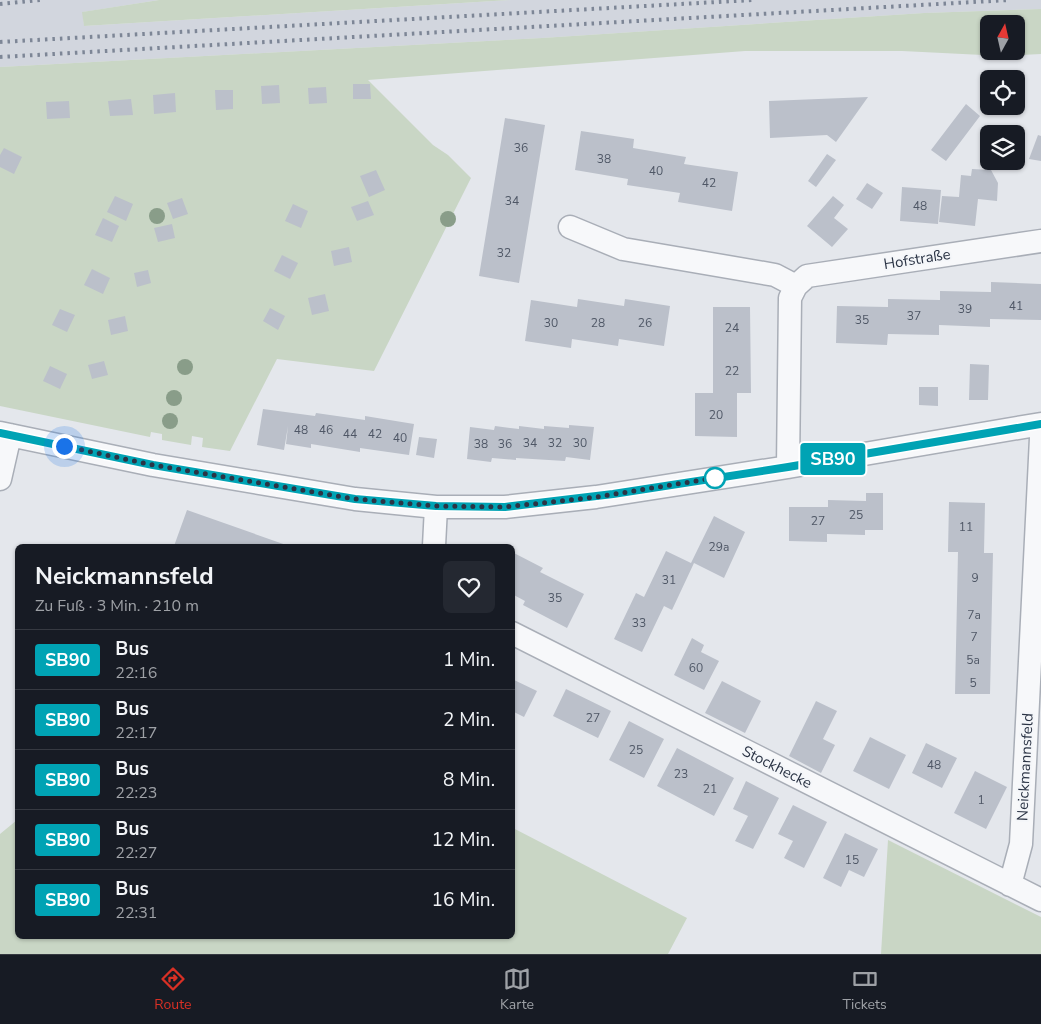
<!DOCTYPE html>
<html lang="de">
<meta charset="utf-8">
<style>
body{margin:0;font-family:"Nunito Sans",sans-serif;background:#242831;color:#f1f3f6;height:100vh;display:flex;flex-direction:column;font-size:19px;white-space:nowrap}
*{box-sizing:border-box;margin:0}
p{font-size:16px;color:#9ea1a6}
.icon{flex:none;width:28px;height:28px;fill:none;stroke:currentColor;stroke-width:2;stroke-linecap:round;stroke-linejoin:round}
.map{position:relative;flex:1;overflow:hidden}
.panel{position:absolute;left:15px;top:544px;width:500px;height:395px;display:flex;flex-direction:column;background:#171b24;border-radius:8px;box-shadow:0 1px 4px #0004}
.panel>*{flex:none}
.badge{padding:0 10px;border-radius:4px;font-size:18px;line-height:32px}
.needle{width:32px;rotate:8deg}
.tools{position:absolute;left:980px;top:15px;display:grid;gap:10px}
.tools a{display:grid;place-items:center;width:45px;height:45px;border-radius:8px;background:#171b24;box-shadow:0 1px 4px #0004;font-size:25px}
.you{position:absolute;width:25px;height:25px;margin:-12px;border:4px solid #fff;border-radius:50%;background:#1a73e8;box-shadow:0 0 0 8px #1a73e833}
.map>.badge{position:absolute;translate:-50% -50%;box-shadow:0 0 0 2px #fff}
.round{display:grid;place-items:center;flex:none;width:52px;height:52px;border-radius:8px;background:#242831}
.headline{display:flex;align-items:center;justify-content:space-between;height:85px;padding:0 20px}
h1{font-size:24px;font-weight:700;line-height:38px}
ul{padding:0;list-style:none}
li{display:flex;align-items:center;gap:15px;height:60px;padding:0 20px;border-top:1px solid #363941}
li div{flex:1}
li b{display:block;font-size:19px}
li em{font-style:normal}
li .badge{min-width:55px;font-weight:700;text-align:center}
.tab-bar{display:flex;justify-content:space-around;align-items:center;height:70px;border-top:1px solid #363941;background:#171b24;font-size:14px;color:#9ea1a6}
.tab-bar a{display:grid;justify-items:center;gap:2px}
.tab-bar .selected{color:#d93025}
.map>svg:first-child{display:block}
</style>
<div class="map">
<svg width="1041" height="954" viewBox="0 0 1041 954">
<rect width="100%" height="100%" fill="#e4e7ec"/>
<path fill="#d2d6de" d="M0,0h159l-76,12 1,14 427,-26h530v9l-117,4 -382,25 -542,29z"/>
<path fill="#c9d6c5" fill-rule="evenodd" d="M159,0h352l-427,26 -2,-14z
M1041,9v45l-38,2 -101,-5h-157l-377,29 65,65 15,10 23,23 -97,193 -97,-12 -47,92 -28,-4 1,-9 -11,-2 -1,9 -29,-5v-6l-11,-2 -1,5 -150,-31v-339l542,-29 382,-25zM989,24h27v27h-27z
M17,820l1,116h494l1,-108 174,90 -19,36h-668v-120z
M888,840l153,77v37h-160z"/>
<path fill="#bbc0ca" d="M353,84h17l1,15h-18z
M279,85l1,18 -18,1 -1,-18z
M326,87l1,16 -18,1 -1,-16z
M215,90h18v19l-17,1z
M175,93l1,19 -22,2 -1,-19z
M868,97l-32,45 -9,-7 -57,3 -1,-37z
M131,99l2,16 -23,1 -2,-15z
M69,101l1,17 -23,1 -1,-17z
M966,104l14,12 -34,45 -15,-11z
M505,118l40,7 -26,158 -40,-7z
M581,131l53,8 -1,9 53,9 -2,7 54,8 -6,39 -54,-9 2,-9 -53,-8 1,-6 -53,-9z
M1038,135l3,1v25l-12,-2z
M4,148l18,9 -8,17 -14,-7v-12z
M827,154l9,6 -20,27 -8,-6z
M972,169l19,1 7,13 -1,18 -19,-2 -3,27 -36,-4 3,-26 17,1 2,-22 10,1z
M376,170l9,20 -16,7 -9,-21z
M867,183l16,10 -11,16 -16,-10z
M902,187l39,3 -3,34 -38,-3z
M115,196l18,8 -7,17 -19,-9z
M833,196l11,9 -10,13 14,11 -16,18 -25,-21z
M182,198l6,16 -15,5 -6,-16z
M368,201l6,14 -17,6 -6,-14z
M293,204l15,7 -7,17 -16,-7z
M103,218l16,8 -7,16 -17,-7z
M172,224l3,14 -17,4 -4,-14z
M349,247l3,15 -18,4 -3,-15z
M282,255l16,8 -8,16 -16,-8z
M92,269l18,9 -7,16 -19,-9z
M148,270l3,13 -14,4 -3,-14z
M991,282l50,2v36l-51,-1v8l-51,-2v10l-51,-1 -1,11 -51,-2 1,-37 51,1v-8l52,1v-9l51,1z
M325,294l4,17 -17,4 -4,-17z
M578,299l46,7 1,-7 45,7 -6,40 -45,-7 -1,7 -46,-7 -1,9 -46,-7 6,-41 46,7z
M713,307h37l1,86h-14v44l-42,-1v-43h18z
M270,308l15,8 -7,14 -15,-9z
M60,309l15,6 -8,17 -15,-7z
M125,316l3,15 -17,4 -3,-15z
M104,361l4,14 -16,4 -4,-14z
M970,364l19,1 -1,35h-19z
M50,366l17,8 -7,15 -17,-8z
M919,387h19v19l-19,-1z
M263,409l52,7 1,-3 49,7v-4l49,8 -5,31 -49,-7v4l-49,-8v4l-25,-4 2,-18 -4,24 -27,-5z
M569,425l25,2 -4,33 -24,-3 -1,4 -49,-3v2l-24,-2 -1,4 -24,-3 3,-32 24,3 1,-4 24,3v-3l25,3v-3l25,2z
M419,437l18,2 -3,19 -18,-3z
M866,493h17v37h-18v5l-38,-1v8l-38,-1v-34h39v-7l38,1z
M949,502l36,1 -1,50h9l-3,141h-35l3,-142h-10z
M187,510l102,36h-115z
M714,516l31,16 -21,46 -30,-15 -22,47 -8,-4 -22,46 -28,-13 22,-46 8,4 22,-46 25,12z
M512,552l31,16 -3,4 44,22 -17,34 -44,-23 2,-4 -13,-7z
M692,638l12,7 -3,7 18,9 -15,29 -30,-15z
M512,679l25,12 -13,26 -12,-6z
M722,681l39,20 -16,32 -40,-20z
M566,689l45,22 -13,27 -45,-22z
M816,701l21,10 -14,28 12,6 -14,28 -32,-17z
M629,721l35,18 -20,39 -35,-18z
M870,737l36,18 -17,34 -36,-18z
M926,743l31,15 -15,30 -30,-15z
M677,748l57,30 -20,38 -57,-30z
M975,771l32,16 -21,42 -32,-16z
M746,781l33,17 -26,51 -18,-8 13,-25 -15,-7z
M793,805l34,17 -23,46 -20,-10 9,-17 -15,-7z
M845,833l33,16 -14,28 -15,-7 -8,17 -18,-9z"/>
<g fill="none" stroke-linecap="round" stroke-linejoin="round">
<g stroke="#a9aeb7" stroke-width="25">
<path id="minor" d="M570,227l53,22 152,26 21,11
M0,433l153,32 202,34 81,8h69l91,-10 192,-30 253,-43
M788,467l2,-169 6,-12 11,-10 234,-35
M0,479l10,-44
M434,546l2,-39
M512,633l529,267
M1010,885l11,-41 20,-406"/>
</g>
<use href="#minor" stroke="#f7f8fa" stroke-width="22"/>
<path stroke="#7d8696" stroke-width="4" stroke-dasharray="2.5 5" stroke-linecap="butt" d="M0,4l41,-4
M0,42l753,-42
M0,57l1009,-57"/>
</g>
<g fill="#899d89">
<circle cx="157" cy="216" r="8"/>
<circle cx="448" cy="219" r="8"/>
<circle cx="185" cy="367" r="8"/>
<circle cx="174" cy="398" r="8"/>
<circle cx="170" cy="421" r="8"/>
</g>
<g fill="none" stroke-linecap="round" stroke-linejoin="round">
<g stroke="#fff" stroke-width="11">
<path id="line" d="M0,433l153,32 202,34 81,7 69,1 108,-13 175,-27 253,-43"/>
</g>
<use href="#line" stroke="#00a3b4" stroke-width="8"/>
<path stroke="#2b3445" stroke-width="5" stroke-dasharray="0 9" d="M64,446l89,19 202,34 81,7 69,1 91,-10 119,-19"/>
</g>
<circle fill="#fff" stroke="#00a3b4" stroke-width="2.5" cx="715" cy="478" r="10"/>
<g text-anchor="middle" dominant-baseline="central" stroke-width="4" stroke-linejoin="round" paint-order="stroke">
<g font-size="12" fill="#4f5766">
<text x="521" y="148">36</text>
<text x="604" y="159">38</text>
<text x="656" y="171">40</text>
<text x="709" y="183">42</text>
<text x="512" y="201">34</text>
<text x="920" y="206">48</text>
<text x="504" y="253">32</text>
<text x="1016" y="306">41</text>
<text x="965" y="309">39</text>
<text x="914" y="316">37</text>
<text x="862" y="320">35</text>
<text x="551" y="323">30</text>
<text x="598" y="323">28</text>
<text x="645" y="323">26</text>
<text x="732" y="328">24</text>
<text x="732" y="371">22</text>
<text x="716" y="415">20</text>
<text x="301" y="430">48</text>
<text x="326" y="430">46</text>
<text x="350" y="434">44</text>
<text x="375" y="434">42</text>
<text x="400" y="438">40</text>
<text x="530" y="443">34</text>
<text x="555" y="443">32</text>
<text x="580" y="443">30</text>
<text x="481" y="444">38</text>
<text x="505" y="444">36</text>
<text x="856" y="515">25</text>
<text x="818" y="521">27</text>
<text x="966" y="527">11</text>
<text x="719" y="547">29a</text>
<text x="975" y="578">9</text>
<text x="669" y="580">31</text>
<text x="555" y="598">35</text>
<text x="974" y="615">7a</text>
<text x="639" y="623">33</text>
<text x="974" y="637">7</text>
<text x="973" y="660">5a</text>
<text x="696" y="668">60</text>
<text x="973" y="683">5</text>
<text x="593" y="718">27</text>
<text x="636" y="750">25</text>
<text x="934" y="765">48</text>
<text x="681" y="774">23</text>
<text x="710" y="789">21</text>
<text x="981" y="800">1</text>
<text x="852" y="860">15</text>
</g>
<g font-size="15" fill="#2b3445" stroke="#f4f6f9">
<text transform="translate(917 259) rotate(-9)">Hofstraße</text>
<text transform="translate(777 767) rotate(27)">Stockhecke</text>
<text transform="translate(1025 767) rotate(-87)">Neickmannsfeld</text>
</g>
</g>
</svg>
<div class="tools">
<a><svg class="needle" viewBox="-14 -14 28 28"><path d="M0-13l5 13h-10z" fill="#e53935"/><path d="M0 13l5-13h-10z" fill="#9ea1a6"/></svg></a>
<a><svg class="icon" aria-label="locate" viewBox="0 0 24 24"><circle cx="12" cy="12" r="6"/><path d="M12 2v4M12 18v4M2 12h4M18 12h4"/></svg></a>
<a><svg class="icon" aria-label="layers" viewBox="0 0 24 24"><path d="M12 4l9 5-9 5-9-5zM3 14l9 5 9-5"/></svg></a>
</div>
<div class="you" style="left:64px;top:446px"></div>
<b class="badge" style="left:833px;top:459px;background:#00a3b4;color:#fff">SB90</b>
<section class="panel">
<div class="headline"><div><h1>Neickmannsfeld</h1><p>Zu Fuß · 3 Min. · 210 m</p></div><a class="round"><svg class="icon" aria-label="heart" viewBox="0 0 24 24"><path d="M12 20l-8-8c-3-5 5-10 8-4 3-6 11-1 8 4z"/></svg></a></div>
<ul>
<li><span class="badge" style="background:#00a3b4;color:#fff">SB90</span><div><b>Bus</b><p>22:16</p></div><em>1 Min.</em></li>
<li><span class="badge" style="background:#00a3b4;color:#fff">SB90</span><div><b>Bus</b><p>22:17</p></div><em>2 Min.</em></li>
<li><span class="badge" style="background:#00a3b4;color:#fff">SB90</span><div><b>Bus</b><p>22:23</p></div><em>8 Min.</em></li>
<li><span class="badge" style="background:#00a3b4;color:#fff">SB90</span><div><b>Bus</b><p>22:27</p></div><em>12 Min.</em></li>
<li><span class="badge" style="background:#00a3b4;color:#fff">SB90</span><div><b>Bus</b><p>22:31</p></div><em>16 Min.</em></li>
</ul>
</section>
</div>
<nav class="tab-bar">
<a class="selected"><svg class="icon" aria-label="directions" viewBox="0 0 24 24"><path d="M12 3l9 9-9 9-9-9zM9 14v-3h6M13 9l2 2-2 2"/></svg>Route</a>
<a><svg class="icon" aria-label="map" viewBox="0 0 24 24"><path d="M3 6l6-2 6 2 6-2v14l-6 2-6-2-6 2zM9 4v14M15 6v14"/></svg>Karte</a>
<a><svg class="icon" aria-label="tickets" viewBox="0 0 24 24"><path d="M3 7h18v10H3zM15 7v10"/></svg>Tickets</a>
</nav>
